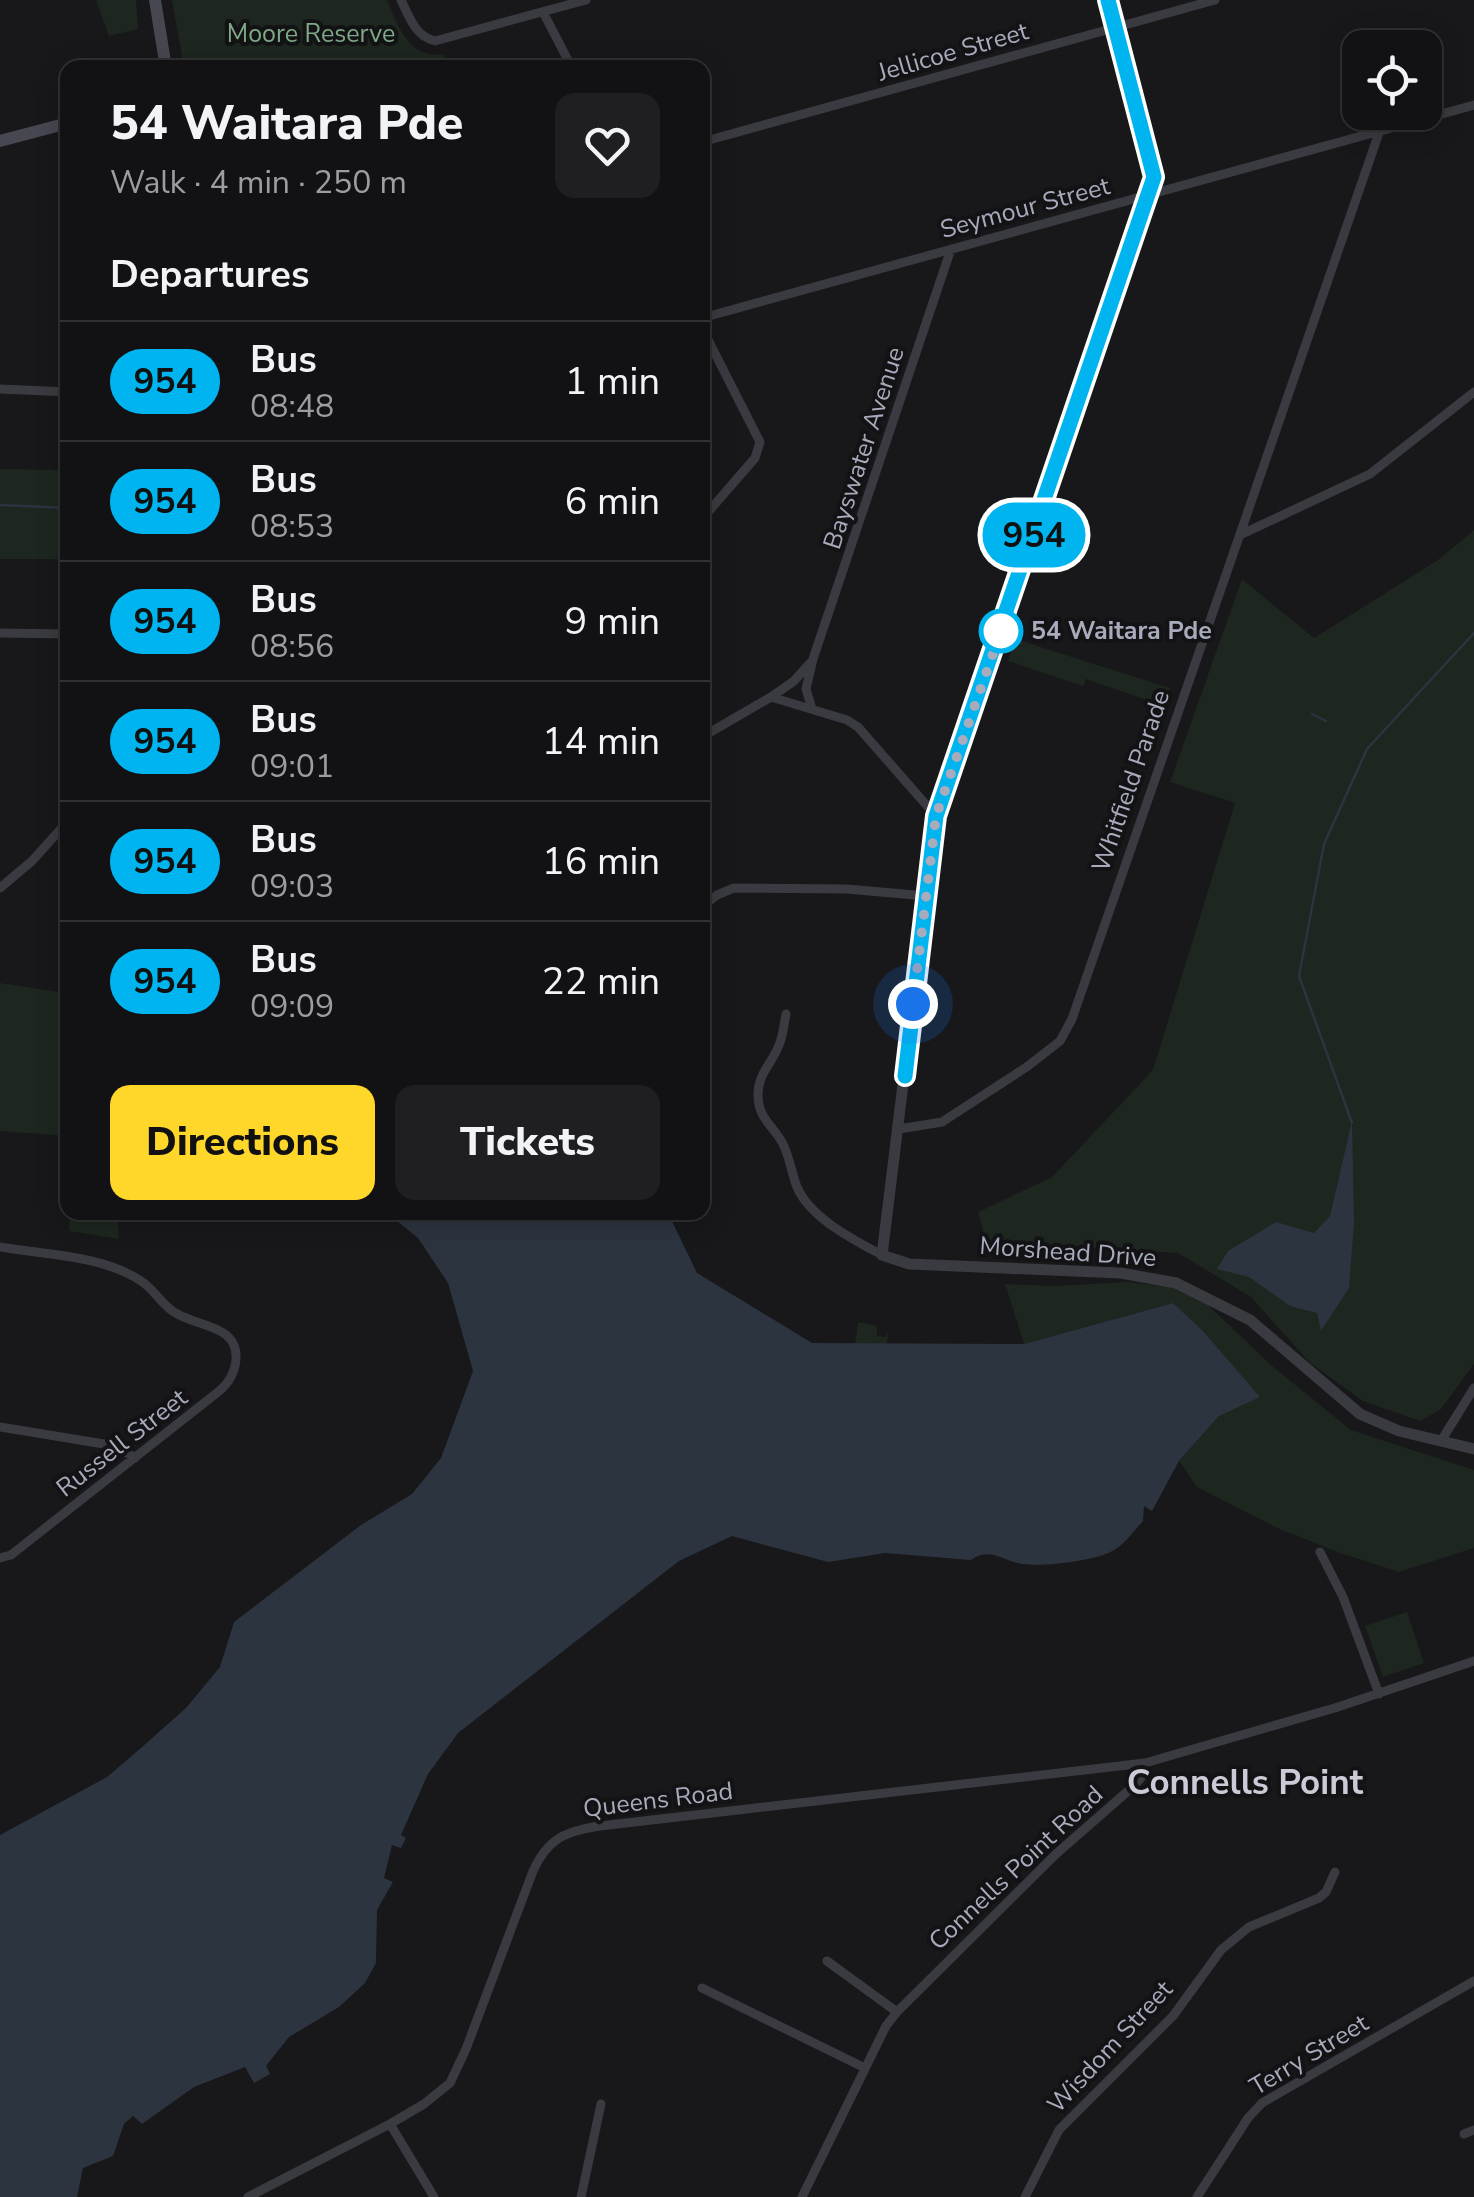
<!DOCTYPE html>
<meta charset="utf-8">
<style>
body{margin:0;font-family:"Nunito Sans",sans-serif;background:#1f1f22;color:#f1f3f6;height:100vh;display:flex;flex-direction:column;font-size:38px;white-space:nowrap}
*{box-sizing:border-box;margin:0}
p{font-size:32px;color:#9c9da0}
.icon{flex:none;width:55px;height:55px;fill:none;stroke:currentColor;stroke-width:2;stroke-linecap:round;stroke-linejoin:round}
.map{position:relative;flex:1;overflow:hidden}
.drawer{position:absolute;left:60px;top:60px;width:650px;height:1160px;display:flex;flex-direction:column;background:#121114;border-radius:20px;box-shadow:0 5px 25px #0003,0 0 0 2px #313134}
.drawer>*{flex:none}
.badge{padding:0 20px;border-radius:32px;font-size:35px;line-height:65px}
.controls{position:absolute;left:1342px;top:30px;display:grid;gap:20px}
.controls a{display:grid;place-items:center;width:100px;height:100px;border-radius:20px;background:#121114;box-shadow:0 5px 25px #0003,0 0 0 2px #313134;font-size:50px}
.you{position:absolute;width:50px;height:50px;margin:-25px;border:8px solid #fff;border-radius:50%;background:#1a73e8;box-shadow:0 0 0 15px #1a73e833}
.map>.badge{position:absolute;translate:-50% -50%;box-shadow:0 0 0 5px #fff}
h2{padding:0 50px;font-size:38px;line-height:90px}
.round{display:grid;place-items:center;flex:none;width:105px;height:105px;border-radius:20px;background:#1f1f22}
.summary{display:flex;align-items:center;justify-content:space-between;height:170px;padding:0 50px}
h1{font-size:48px;font-weight:800;line-height:75px}
.action{display:flex;gap:20px;margin-top:auto;padding:20px 50px}
.action a{flex:1;height:115px;border-radius:20px;background:#ffd72a;color:#111;font-size:40px;font-weight:800;line-height:115px;text-align:center}
.action a+a{background:#1f1f22;color:#f1f3f6}
ul{padding:0;list-style:none}
li{display:flex;align-items:center;gap:30px;height:120px;padding:0 50px;border-top:2px solid #313134}
li div{flex:1}
li b{display:block;font-size:38px}
li em{font-style:normal}
li .badge{min-width:110px;font-weight:700;text-align:center}
.map>svg:first-child{display:block}
</style>
<div class="map">
<svg width="1474" height="2197" viewBox="0 0 1474 2197">
<rect width="100%" height="100%" fill="#18171a"/>
<path fill="#1d261f" d="M96,0h40l2,29 -29,7z
M172,0h215c11,26 22,59 56,54l7,13h-266z
M0,469l67,1v89h-67z
M1474,530v834l-33,45 -21,12 -57,-20 -53,-38 -59,-66 -73,-44 -192,-12 -8,-29 74,-35 101,-107 82,-267 -65,-21 72,-203 72,59 124,-78z
M1015,639l155,49 -6,18 -78,-27 -3,7 -75,-25z
M0,983l67,10v143l-67,-5z
M70,1213h48l1,26 -50,-8z
M1128,1282l50,6 29,16 65,62 79,64 123,40v78l-75,24 -62,-20 -60,-24 -80,-41 -18,-26 40,-45 -46,-113 -149,41 -19,-60 51,2z
M858,1322l19,4v10l9,1 3,-9 -2,16h-32z
M1407,1612l17,51 -41,14 -18,-51z"/>
<path fill="#2c343f" d="M1352,1121l2,102 -5,65 -28,43 -4,-18 -27,-7 -41,-29 -32,-8 11,-18 48,-29 38,11 16,-17z
M387,1213h281l29,60 115,70 212,1 149,-41 29,27 58,67 -41,19 -40,45 -27,50 -8,-5 -1,15c-8,9 -17,21 -27,28 -18,12 -72,18 -93,15 -19,-2 -32,-18 -52,-4l-86,-7 -57,9 -96,-26 -53,25 -221,172 -30,41 -27,61 5,3 -5,10 -9,-3 -8,33 9,4 -16,28 -1,53 -11,20 -26,24 -50,30 -23,29 4,8 -16,9 -9,-16 -51,20 -52,37 -9,-8 -9,8 -11,32 -30,12 -6,29h-77v-362l107,-58 35,-30 44,-39 34,-41 14,-45 127,-97 51,-31 29,-36 32,-87 -25,-88 -30,-45z"/>
<g fill="none" stroke-linecap="round" stroke-linejoin="round">
<path stroke="#2c343f" stroke-width="2.5" d="M0,505l68,3
M1312,714l14,7
M1352,1123l-53,-147 25,-132 43,-95 107,-116"/>
<path stroke="#3a3a41" stroke-width="9" d="M401,0c9,18 14,36 34,41l151,-41
M543,12l29,56
M702,142l513,-142
M702,318l772,-213
M702,328l58,114 -5,16 -53,61
M0,389l68,3
M1240,535l130,-61 104,-82
M0,633l68,1
M771,697l23,-16 16,-18
M812,709l-6,-20 7,-30 138,-410
M702,737l69,-40 76,23 11,7 78,89
M0,888l32,-27 36,-40
M702,907l15,-12 17,-7 113,1 79,7
M786,1014c-2,10 -3,22 -7,31 -7,19 -21,28 -21,50 0,22 13,29 24,47 8,15 9,30 15,45 13,31 57,53 85,68
M899,1129l43,-7 86,-56 32,-25 12,-22 308,-889
M0,1247c45,8 102,8 141,34 13,8 20,23 33,31 22,15 64,12 62,47 -1,14 -8,25 -18,33l-207,163 -11,3
M0,1427l116,19 19,12
M1441,1441l33,-53
M1320,1552l23,45 36,97
M827,1961l70,51
M702,1988l163,80
M390,2124l44,73
M1464,2134l10,-4
M248,2197l142,-73 34,-20 26,-21 16,-34 67,-178c15,-33 33,-40 67,-45l545,-63 193,-56 136,-46
M581,2197l20,-93
M802,2197l84,-171 11,-14 159,-158 80,-70 8,-10 1,-11
M1025,2197l34,-67 114,-114 48,-66 28,-23 70,-29 7,-6 9,-20
M1197,2197l51,-79 14,-15 212,-122"/>
<path stroke="#3a3a41" stroke-width="11" d="M1109,0l45,177 -218,639 -54,439 27,9 212,9 55,10 74,37 110,94 39,17 75,18"/>
<path stroke="#464750" stroke-width="12" d="M155,0l11,68
M0,141l68,-18"/>
</g>
<g fill="none" stroke-linecap="round" stroke-linejoin="round">
<g stroke="#fff" stroke-width="22">
<path id="line" d="M905,1076l31,-260 218,-639 -46,-177"/>
</g>
<use href="#line" stroke="#00b5ef" stroke-width="15"/>
<path stroke="#a8abbb" stroke-width="10" stroke-dasharray="0 18" d="M913,1004l23,-188 65,-185"/>
</g>
<circle fill="#fff" stroke="#00b5ef" stroke-width="5" cx="1001" cy="631" r="20"/>
<g text-anchor="middle" dominant-baseline="central" stroke-width="8" stroke-linejoin="round" paint-order="stroke">
<g font-size="25" fill="#7ea886" stroke="#131215">
<text x="311" y="34">Moore Reserve</text>
</g>
<g font-size="25" fill="#a8abbb" stroke="#131215">
<text transform="translate(953 52) rotate(-16)">Jellicoe Street</text>
<text transform="translate(1025 208) rotate(-15)">Seymour Street</text>
<text transform="translate(864 448) rotate(-72)">Bayswater Avenue</text>
<text transform="translate(1131 781) rotate(-71)">Whitfield Parade</text>
<text transform="translate(1068 1252) rotate(4)">Morshead Drive</text>
<text transform="translate(122 1443) rotate(-38)">Russell Street</text>
<text transform="translate(658 1800) rotate(-7)">Queens Road</text>
<text transform="translate(1016 1868) rotate(-43)">Connells Point Road</text>
<text transform="translate(1110 2047) rotate(-47)">Wisdom Street</text>
<text transform="translate(1309 2055) rotate(-31)">Terry Street</text>
</g>
<g font-size="25" font-weight="bold" fill="#a8abbb" stroke="#131215" text-anchor="start">
<text x="1031" y="631">54 Waitara Pde</text>
</g>
<g font-size="35" font-weight="bold" fill="#cacbd6" stroke="#131215">
<text x="1245" y="1782">Connells Point</text>
</g>
</g>
</svg>
<div class="controls">
<a><svg class="icon" aria-label="locate" viewBox="0 0 24 24"><circle cx="12" cy="12" r="6"/><path d="M12 2v4M12 18v4M2 12h4M18 12h4"/></svg></a>
</div>
<div class="you" style="left:913px;top:1004px"></div>
<b class="badge" style="left:1034px;top:535px;background:#00b5ef;color:#111">954</b>
<section class="drawer">
<div class="summary"><div><h1>54 Waitara Pde</h1><p>Walk · 4 min · 250 m</p></div><a class="round"><svg class="icon" aria-label="heart" viewBox="0 0 24 24"><path d="M12 20l-8-8c-3-5 5-10 8-4 3-6 11-1 8 4z"/></svg></a></div>
<h2>Departures</h2>
<ul>
<li><span class="badge" style="background:#00b5ef;color:#111">954</span><div><b>Bus</b><p>08:48</p></div><em>1 min</em></li>
<li><span class="badge" style="background:#00b5ef;color:#111">954</span><div><b>Bus</b><p>08:53</p></div><em>6 min</em></li>
<li><span class="badge" style="background:#00b5ef;color:#111">954</span><div><b>Bus</b><p>08:56</p></div><em>9 min</em></li>
<li><span class="badge" style="background:#00b5ef;color:#111">954</span><div><b>Bus</b><p>09:01</p></div><em>14 min</em></li>
<li><span class="badge" style="background:#00b5ef;color:#111">954</span><div><b>Bus</b><p>09:03</p></div><em>16 min</em></li>
<li><span class="badge" style="background:#00b5ef;color:#111">954</span><div><b>Bus</b><p>09:09</p></div><em>22 min</em></li>
</ul>
<div class="action"><a>Directions</a><a>Tickets</a></div>
</section>
</div>
